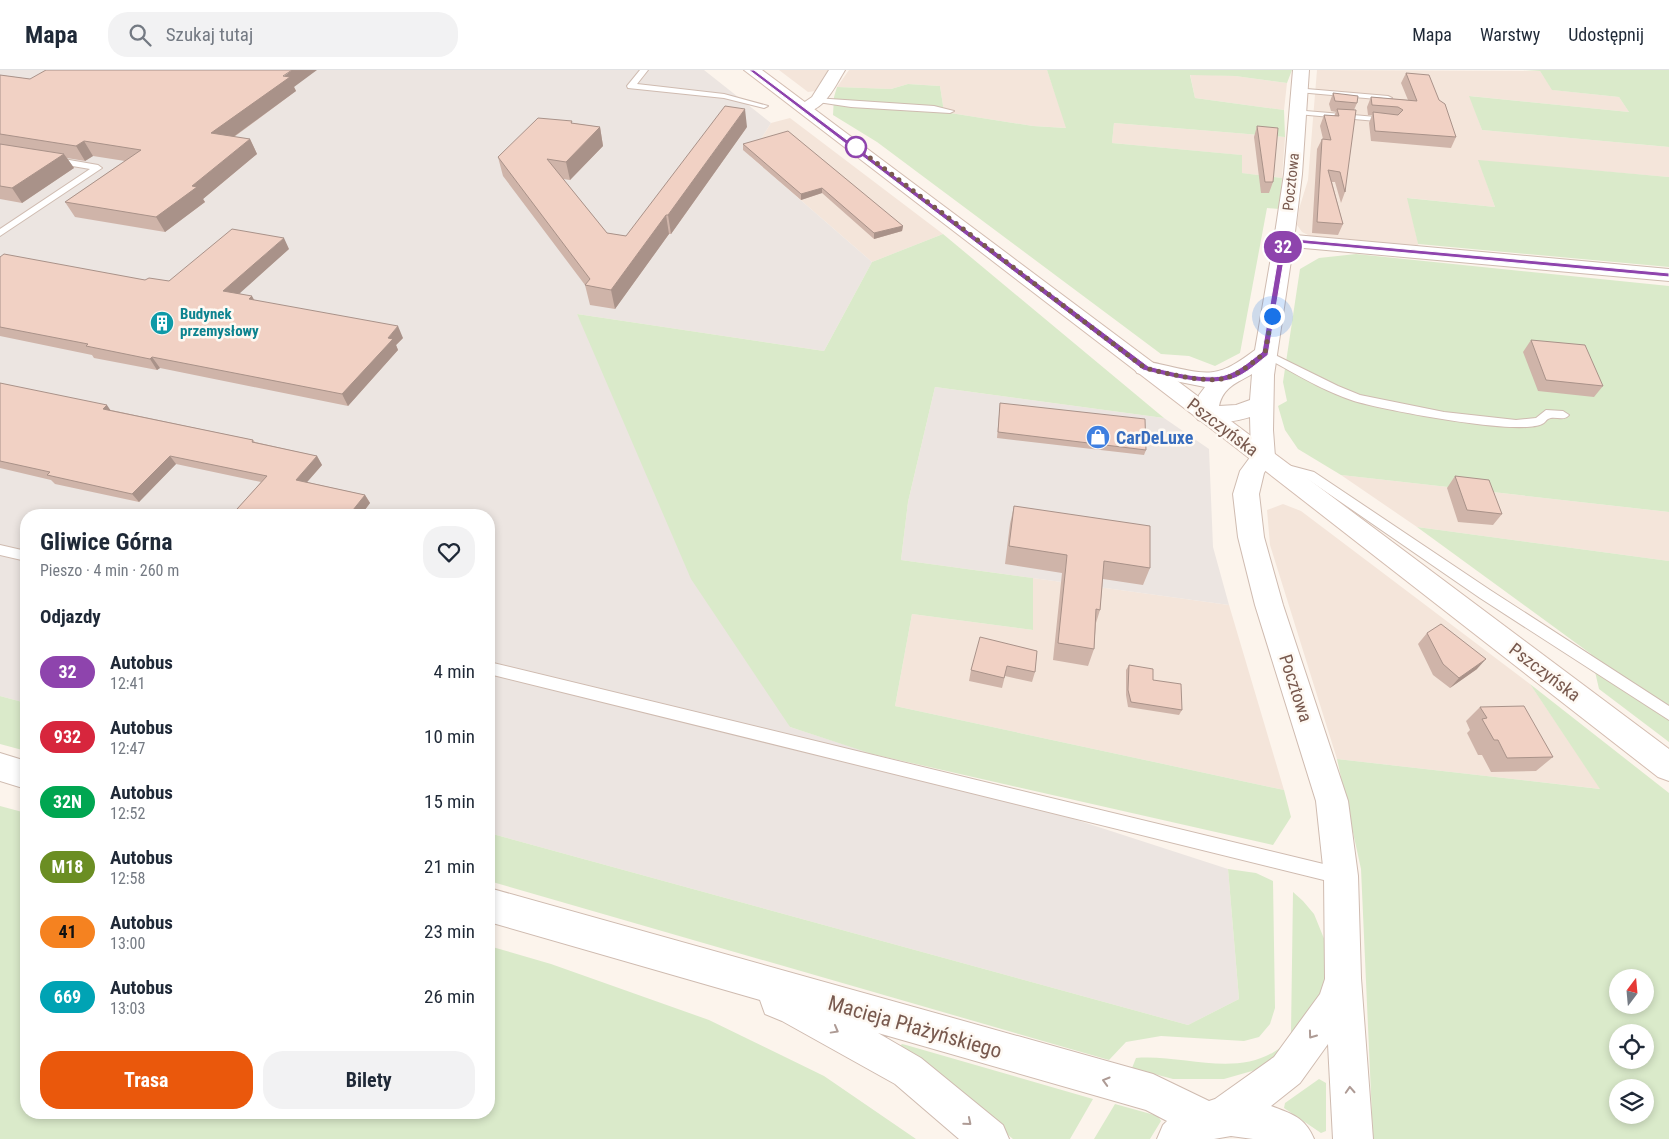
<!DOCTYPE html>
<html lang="pl">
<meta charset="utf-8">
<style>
body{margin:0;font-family:"Roboto Condensed",sans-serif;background:#f2f2f3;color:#1f2937;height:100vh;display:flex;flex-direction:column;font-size:19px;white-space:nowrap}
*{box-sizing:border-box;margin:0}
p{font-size:16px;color:#747a83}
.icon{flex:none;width:28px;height:28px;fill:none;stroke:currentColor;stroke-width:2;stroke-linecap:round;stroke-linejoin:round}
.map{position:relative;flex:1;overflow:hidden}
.panel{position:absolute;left:20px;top:439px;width:475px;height:610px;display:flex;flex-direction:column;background:#fff;border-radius:20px;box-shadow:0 2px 8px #0003}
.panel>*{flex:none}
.badge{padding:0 10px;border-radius:16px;font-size:18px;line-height:32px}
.needle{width:32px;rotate:16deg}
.tools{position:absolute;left:1609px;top:899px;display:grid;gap:10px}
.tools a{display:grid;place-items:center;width:45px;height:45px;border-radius:50%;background:#fff;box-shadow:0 2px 8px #0003;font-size:25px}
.you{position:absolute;width:25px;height:25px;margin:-12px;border:4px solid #fff;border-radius:50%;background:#1a73e8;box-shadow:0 0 0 8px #1a73e833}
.map>.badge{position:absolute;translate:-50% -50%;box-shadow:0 0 0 2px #fff}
h2{padding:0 20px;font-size:19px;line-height:45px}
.round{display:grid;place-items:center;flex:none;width:52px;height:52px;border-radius:20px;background:#f2f2f3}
.headline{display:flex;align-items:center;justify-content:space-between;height:85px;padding:0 20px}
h1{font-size:24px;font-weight:700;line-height:38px}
.action{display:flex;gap:10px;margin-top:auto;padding:10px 20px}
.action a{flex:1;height:58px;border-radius:20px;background:#ea580c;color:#fff;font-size:20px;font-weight:700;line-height:58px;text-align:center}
.action a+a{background:#f2f2f3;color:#1f2937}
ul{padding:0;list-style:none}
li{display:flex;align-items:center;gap:15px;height:65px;padding:0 20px}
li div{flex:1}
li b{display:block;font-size:19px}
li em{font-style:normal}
li .badge{min-width:55px;font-weight:700;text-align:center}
header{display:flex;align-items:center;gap:30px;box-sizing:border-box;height:70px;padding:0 25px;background:#fff;border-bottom:1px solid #e0e1e3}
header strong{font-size:24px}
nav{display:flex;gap:28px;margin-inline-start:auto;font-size:18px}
.search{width:350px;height:45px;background:#f2f2f3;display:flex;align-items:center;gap:12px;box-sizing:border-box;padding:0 18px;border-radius:20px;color:#747a83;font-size:19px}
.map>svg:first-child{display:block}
</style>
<header>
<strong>Mapa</strong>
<div class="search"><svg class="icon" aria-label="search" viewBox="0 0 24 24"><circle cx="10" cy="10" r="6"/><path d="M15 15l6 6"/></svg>Szukaj tutaj</div>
<nav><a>Mapa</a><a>Warstwy</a><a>Udostępnij</a></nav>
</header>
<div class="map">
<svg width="1669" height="1069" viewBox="0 0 1669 1069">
<rect width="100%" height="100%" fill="#fcf4ec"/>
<path fill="#f4e5da" d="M779,0h49l-12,21 -8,1z
M849,0h198l20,58 -34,-2 -89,-14 -4,-26 -32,-2 -17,5 -54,-2z
M1317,0l223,1 13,19 66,7 10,15 -159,-16 12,34 187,17v30l-190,-16 16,46 -87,-9 11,50 -109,-12 -8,-4 -5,-7 2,-16 9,-29z
M1190,4l45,2 52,7 -3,27 -89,-12z
M790,48l153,116 -71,28 -122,-106 21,-33z
M1114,53l171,14 -3,41 -41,-5v-18l-129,-12z
M1341,405l328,37v49l-252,-34z
M1283,434l18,7 229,173 71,105 -264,-30 -67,-214 -3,-35z
M1033,508l196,27 55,185 -389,-84 17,-92 121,16z"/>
<path fill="#ece5e1" d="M0,0h704l67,53 -21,33 122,106 -48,89 -247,-37 213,413 438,142 11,130 -51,26 -699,-192v-318h-463v188l-26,-7z
M935,317l229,31 45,31 4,98 16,58 -328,-45 7,-58z"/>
<path fill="#daeaca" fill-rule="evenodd" d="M1047,0h245l-5,13 -52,-7 -45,-1 5,23 89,12 1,27 -171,-14 -2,20 130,12v18l40,5 -2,31 -13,-1 -27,145 -25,13 -26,-10 -28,-2 -284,-212 -44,-27 1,-18 3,-10 54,2 17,-5 32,2 4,26 89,14 33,2z
M1523,0h146v77l-187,-17 -13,-34 160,16 -10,-15 -67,-7 -12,-19z
M1478,90l191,17v90l-251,-23 -11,-46 88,9z
M943,164l221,184 -229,-31 -27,115 -7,58 132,18v52l-121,-16 -17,92 389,84 7,27 -18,28 -401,-91 -82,-27 -99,-148 -114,-265 247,37 48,-89z
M1356,184l313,32v226l-328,-37 -43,-26 -13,-19 -7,-24 9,-5 -4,-19 17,-113 19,-11z
M1417,457l252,34v181l-70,-53 -8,-35z
M1530,614l139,109v346h-296l-12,-270 -24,-110 263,30zM1618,908h27v27h-27zM1618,962h27v28h-27zM1618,1018h27v27h-27z
M0,626l26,7v48l-26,-7z
M0,736l26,7v299h463v-166l62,18 158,56 115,56 92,63h-916z
M489,763l699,192 51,-26 -11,-130 28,4 17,8 2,127 -5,16 -11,13 -15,4 -83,-5 -35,6 -17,18 -620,-179z
M1293,822l10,9 11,13 11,27v40l-3,13 -30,50 -33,25 -35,10h-51l-41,-11 4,-10c45,-4 100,20 141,-8 6,-4 13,-10 14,-17z
M902,974l4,1 187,54 -23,40h-57l-113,-93z
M1319,1009l7,4v48l-5,2 -37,-25 1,-5z
M1115,1034l43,12 3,5 -11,18h-56z"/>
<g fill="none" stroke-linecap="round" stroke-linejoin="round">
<g stroke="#cfbbb0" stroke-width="2">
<path id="service" d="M640,0h8l-11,14 87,10 44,12 -4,2 -40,-10 -96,-10 -1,-2z
M1295,18l93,8 4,2 -4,2 -90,-8 -4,-2z
M815,28l119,8 20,5 -4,2 -99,-6 -33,-5h-3z
M1294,40l94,8 4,2 -4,2 -91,-8h-3z
M52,87l46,8 4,3 -102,68v-7l90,-60 -41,-7 -1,-2z
M1265,280l73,36 22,9 84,17 72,8 20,-2 10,-8 17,1 6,4c-6,7 -14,0 -21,4 -2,1 -3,4 -6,5 -24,12 -158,-14 -188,-23 -33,-11 -63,-30 -93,-46l-1,-2 1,-2z
M1280,393l34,9 176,118 179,116v14l-189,-122 -174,-120 -30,-8 -2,-3 2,-3z
M0,475l26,6v10l-26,-6z
M489,592l851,206 6,2 2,6 -2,6 -6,2 -851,-210z"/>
</g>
<g stroke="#cfbbb0" stroke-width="2">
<path id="minor" d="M829,0h16c-10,16 -23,47 -47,41l-2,-3 16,-11z
M1293,0h16l-7,104 -8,66 -3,4 -7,2 -7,-2 -3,-4 10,-66z"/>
</g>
<g stroke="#cfbbb0" stroke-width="2">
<path id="tertiary" d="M1284,164l385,35v12l-376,-34 -19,128 -1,55 2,27 -11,16 -5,21 5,43 19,68 65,196 10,75 3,102 12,161h-40l-5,-95 -28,39 -29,23c21,8 34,11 43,33h-61l-22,-3 -17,3h-57l6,-14 4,-4 -21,-11 -268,-77 43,25 82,67 6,14h-50l-64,-55 -113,-63 -17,-7 -5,-14 -271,-78v-34l664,186 56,27 6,-2 59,-42 46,-63 5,-15 -1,-103 -8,-75 -61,-196 -17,-68 -5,-43 7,-23 11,-15 -1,-39c-16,5 -37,8 -52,3l-4,-5 5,-20 6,-8 -60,-12 -8,-2 -3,-5 3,-5c11,-3 20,1 31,3 43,10 51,11 87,-16l19,-110 3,-4zM1252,304l-2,26 -14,5 -17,1c4,-19 18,-23 33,-32z
M0,683l26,8v28l-26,-8z"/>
</g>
<g stroke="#d4bdb1" stroke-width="2">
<path id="secondary" d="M744,0h18l907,679v32l-11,-4 -427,-333z"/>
</g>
<use href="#service" fill="#fff" fill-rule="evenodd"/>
<use href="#minor" fill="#fff" fill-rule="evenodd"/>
<use href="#tertiary" fill="#fff" fill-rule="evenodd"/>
<use href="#secondary" fill="#fff" fill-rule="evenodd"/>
</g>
<path fill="#cfb4a9" d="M1406,3l33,27 17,37 -5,11 -80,-7 -2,-18 3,-8h-4l-1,-8 4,-10 37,3 -7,-17z
M0,5l30,4 264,8 2,4 -62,46 16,2 7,15 -54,45 2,3 -40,30 -90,-15 -10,-15 60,-41 -32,-5 -8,5 -18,-3 7,10 -52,35 -22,-4z
M1333,23l24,10 -3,7 -9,82 -4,11 -6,-21h-3l11,42 -5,11 -26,-2 5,-84 5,-10h1l-3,-13 4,-11 10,1 2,-4 -5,-1 -2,-7z
M572,51v2l28,4 3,19 -33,34 -7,-1 44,54 19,3 121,-109 -76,107h-2l-54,75 -25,-4 -5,-20 -82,-109 -5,-19z
M1257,56l16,56 -4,11h-8l-7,-56z
M743,74l160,82 -1,5 -28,8 -52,-46 -21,7 -58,-50z
M289,179l-50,44 16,7 148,38 -7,7 2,5 -50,56 -188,-38 -3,2 -63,-12 -2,-3 -92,-19v-79l145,23 24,1z
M1531,270l72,46 -9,11 -56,-6 -15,-39z
M0,313l111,27 142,30 2,2 62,14 5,9 -15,17 58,13 5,8 -9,12h-120l-4,-6 24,-27 -85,-18 -37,38 -84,-18 -4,-4 -51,-12z
M1000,333l146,47 -2,5 -147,-17z
M1455,406l47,38 -9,11 -35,-3 -11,-34z
M1014,436l136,62 -7,17 -40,-6 -3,31 -4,13 -2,26 -6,17 -35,-6 9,-87 -57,-9 5,-40z
M1427,563l50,36 -27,19 -17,-13 -15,-31z
M1037,581l-2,21 -3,10 -27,-6 -3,12 -33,-7 2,-11z
M1129,595l53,45 -3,5 -51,-8 -2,-12v-25z
M1480,637l73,50 -17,14 -45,1 -9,-17h-4l-11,-22 3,-3 -4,-9z"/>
<path fill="#a99289" d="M292,0h25l-23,17 2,4 -78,57 -7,-15z
M745,39l2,18 -76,107 -3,-19z
M600,57l3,19 -33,34 -4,-18z
M250,69l7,15 -54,45 2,3 -40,30 -9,-15 36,-31z
M84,71l9,15 -8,5 -9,-15z
M64,84l10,14 -52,35 -10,-15z
M822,118v5l-21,7v-6z
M666,145l3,19 -54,75 -4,-19z
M903,156l-1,5 -28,8v-6z
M284,168l5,11 -59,53 -7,-11z
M252,226l6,11 -9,-8z
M398,256l5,12 -7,7 2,5 -50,56 -6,-12 46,-56z
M152,287l8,11 -3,2 -7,-11z
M107,335l6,9 -10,-5z
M170,386l6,8 -37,38 -7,-8z
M317,386l5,9 -21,24 -5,-9z
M365,425l5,8 -9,12h-12z
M1486,589l-9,10 -27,19 9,-10z"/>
<path fill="#f1d1c4" stroke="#a99289" d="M46,0h246l-9,6 7,1 -79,56 39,6 -58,47 5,1 -41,30 -91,-15 76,-52 -57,-9 -8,5 -76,-12v-59l30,4z
M1406,3l23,2 10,25 6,4 11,33 -81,-6 -2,-19 25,3 5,-5 -5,-3 -26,-2 -1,-8 46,4z
M1333,23l25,3 -1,7 -22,-2z
M725,36l20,3 -77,106h-2l-55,75 -26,-5 5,-6 -92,-122 40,-39 34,3 -1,2 29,4 -34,35 -19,-3 60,74 19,3z
M1337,39l19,1 -11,82 -5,-20 -12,-2 15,54 -26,-2 5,-83 9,1 -7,-25 15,1z
M1257,56l21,2 -5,54h-8z
M788,61l115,95 -29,7 -52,-45 -21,6 -58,-50z
M0,74l64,10 -52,34 -12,-2z
M232,159l52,9 -61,53 29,5 -3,3 149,27 -10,12 5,1 -51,55 -190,-37 -2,2 -64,-13 2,-2 -88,-17v-70l4,-3 141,26 4,-2 20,3z
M1531,270l54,5 18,41 -57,-6z
M0,313l107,22 -4,4 150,31 -1,2 65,14 -21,24 69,15 -16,20h-88l-24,-6 30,-33 -97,-20 -38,38 -85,-19 3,-3 -50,-11z
M1000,333l145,16 1,31 -148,-18z
M1455,406l34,4 13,34 -35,-4z
M1014,436l136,20v42l-46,-7 -4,49 -4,-1 -2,40 -36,-6 9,-88 -58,-9z
M1441,554l45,35 -27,19 -16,-14 -16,-31z
M980,567l57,14 -2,21 -28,-6 -3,12 -33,-8z
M1129,595l24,4v11l28,4 1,26 -51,-8 -3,-12z
M1524,636l29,51 -46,1 -9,-18h-4l-12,-21 5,-1 -7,-11z"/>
<defs><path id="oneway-chevron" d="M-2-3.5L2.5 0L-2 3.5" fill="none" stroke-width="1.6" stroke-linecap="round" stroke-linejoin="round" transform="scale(1.25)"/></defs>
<g stroke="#ae9b95">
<use href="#oneway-chevron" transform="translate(835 960) rotate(29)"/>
<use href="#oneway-chevron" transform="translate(1312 965) rotate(126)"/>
<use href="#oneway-chevron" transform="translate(1106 1011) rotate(-164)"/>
<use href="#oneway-chevron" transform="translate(1350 1020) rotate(-93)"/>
<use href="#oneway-chevron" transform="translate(968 1052) rotate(40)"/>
</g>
<path fill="#8e44ad" stroke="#fff" d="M749,0h5l394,296c19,5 59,15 77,9 14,-4 25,-14 37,-23l19,-112 3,-2 385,35v4l-382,-35 -19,113c-13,10 -27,24 -44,26 -24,4 -58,-5 -81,-11z"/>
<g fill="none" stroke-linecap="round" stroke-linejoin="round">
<path stroke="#78594e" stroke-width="5" stroke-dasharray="0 9" d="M856,77l289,221c20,5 62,16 81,10 15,-5 27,-16 39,-25l7,-37"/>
</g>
<defs>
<g id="building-disc" transform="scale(1.25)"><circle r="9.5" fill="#0f9aa8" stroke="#fef9f3"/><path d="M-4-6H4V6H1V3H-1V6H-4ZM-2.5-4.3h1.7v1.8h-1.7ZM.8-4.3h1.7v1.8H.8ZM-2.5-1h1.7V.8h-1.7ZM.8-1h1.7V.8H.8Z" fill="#fff"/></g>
<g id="shop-disc" transform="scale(1.25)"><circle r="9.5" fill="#3f7fe0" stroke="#fef9f3"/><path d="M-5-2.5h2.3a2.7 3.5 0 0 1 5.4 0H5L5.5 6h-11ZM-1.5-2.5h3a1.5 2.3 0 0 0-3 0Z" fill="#fff"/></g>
</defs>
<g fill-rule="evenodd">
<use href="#building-disc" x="162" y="253"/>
<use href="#shop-disc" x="1098" y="367"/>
</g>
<circle fill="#fff" stroke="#8e44ad" stroke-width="2.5" cx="856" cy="77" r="10"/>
<g text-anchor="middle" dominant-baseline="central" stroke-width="5" stroke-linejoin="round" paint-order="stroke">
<g font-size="15" fill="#78594e" stroke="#fef9f3">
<text transform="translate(1291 112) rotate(-84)">Pocztowa</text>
</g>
<g font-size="15" font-weight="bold" fill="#0d838f" stroke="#fef9f3" text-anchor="start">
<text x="180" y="244">Budynek<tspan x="180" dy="17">przemysłowy</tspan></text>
</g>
<g font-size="18" fill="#78594e" stroke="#fef9f3">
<text transform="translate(1223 357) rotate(37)">Pszczyńska</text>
<text transform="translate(1545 602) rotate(37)">Pszczyńska</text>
<text transform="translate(1296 618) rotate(72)">Pocztowa</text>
</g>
<g font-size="18" font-weight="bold" fill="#366cbe" stroke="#fef9f3" text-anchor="start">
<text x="1116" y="367">CarDeLuxe</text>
</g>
<g font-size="21" fill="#78594e" stroke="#fef9f3">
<text transform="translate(915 957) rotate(16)">Macieja Płażyńskiego</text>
</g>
</g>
</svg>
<div class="tools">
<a><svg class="needle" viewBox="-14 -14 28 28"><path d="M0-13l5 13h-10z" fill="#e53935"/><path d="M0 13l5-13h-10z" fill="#747a83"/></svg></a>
<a><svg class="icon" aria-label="locate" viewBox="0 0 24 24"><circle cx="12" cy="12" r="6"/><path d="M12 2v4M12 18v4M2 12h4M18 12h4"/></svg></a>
<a><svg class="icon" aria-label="layers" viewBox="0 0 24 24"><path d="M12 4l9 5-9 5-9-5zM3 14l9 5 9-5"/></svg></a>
</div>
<div class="you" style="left:1272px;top:246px"></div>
<b class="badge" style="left:1283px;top:177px;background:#8e44ad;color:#fff">32</b>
<section class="panel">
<div class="headline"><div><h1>Gliwice Górna</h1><p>Pieszo · 4 min · 260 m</p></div><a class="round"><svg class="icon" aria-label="heart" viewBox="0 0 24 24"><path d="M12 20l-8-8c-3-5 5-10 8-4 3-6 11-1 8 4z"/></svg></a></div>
<h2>Odjazdy</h2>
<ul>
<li><span class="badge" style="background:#8e44ad;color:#fff">32</span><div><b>Autobus</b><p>12:41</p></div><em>4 min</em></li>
<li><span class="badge" style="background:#d7263d;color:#fff">932</span><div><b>Autobus</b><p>12:47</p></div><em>10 min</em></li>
<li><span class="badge" style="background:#00a651;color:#fff">32N</span><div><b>Autobus</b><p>12:52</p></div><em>15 min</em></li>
<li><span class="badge" style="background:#6b8e23;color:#fff">M18</span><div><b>Autobus</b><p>12:58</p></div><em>21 min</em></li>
<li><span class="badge" style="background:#f58220;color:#111">41</span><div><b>Autobus</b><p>13:00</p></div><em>23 min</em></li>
<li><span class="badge" style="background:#00a3b4;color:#fff">669</span><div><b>Autobus</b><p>13:03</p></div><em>26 min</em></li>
</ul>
<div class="action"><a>Trasa</a><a>Bilety</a></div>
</section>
</div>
